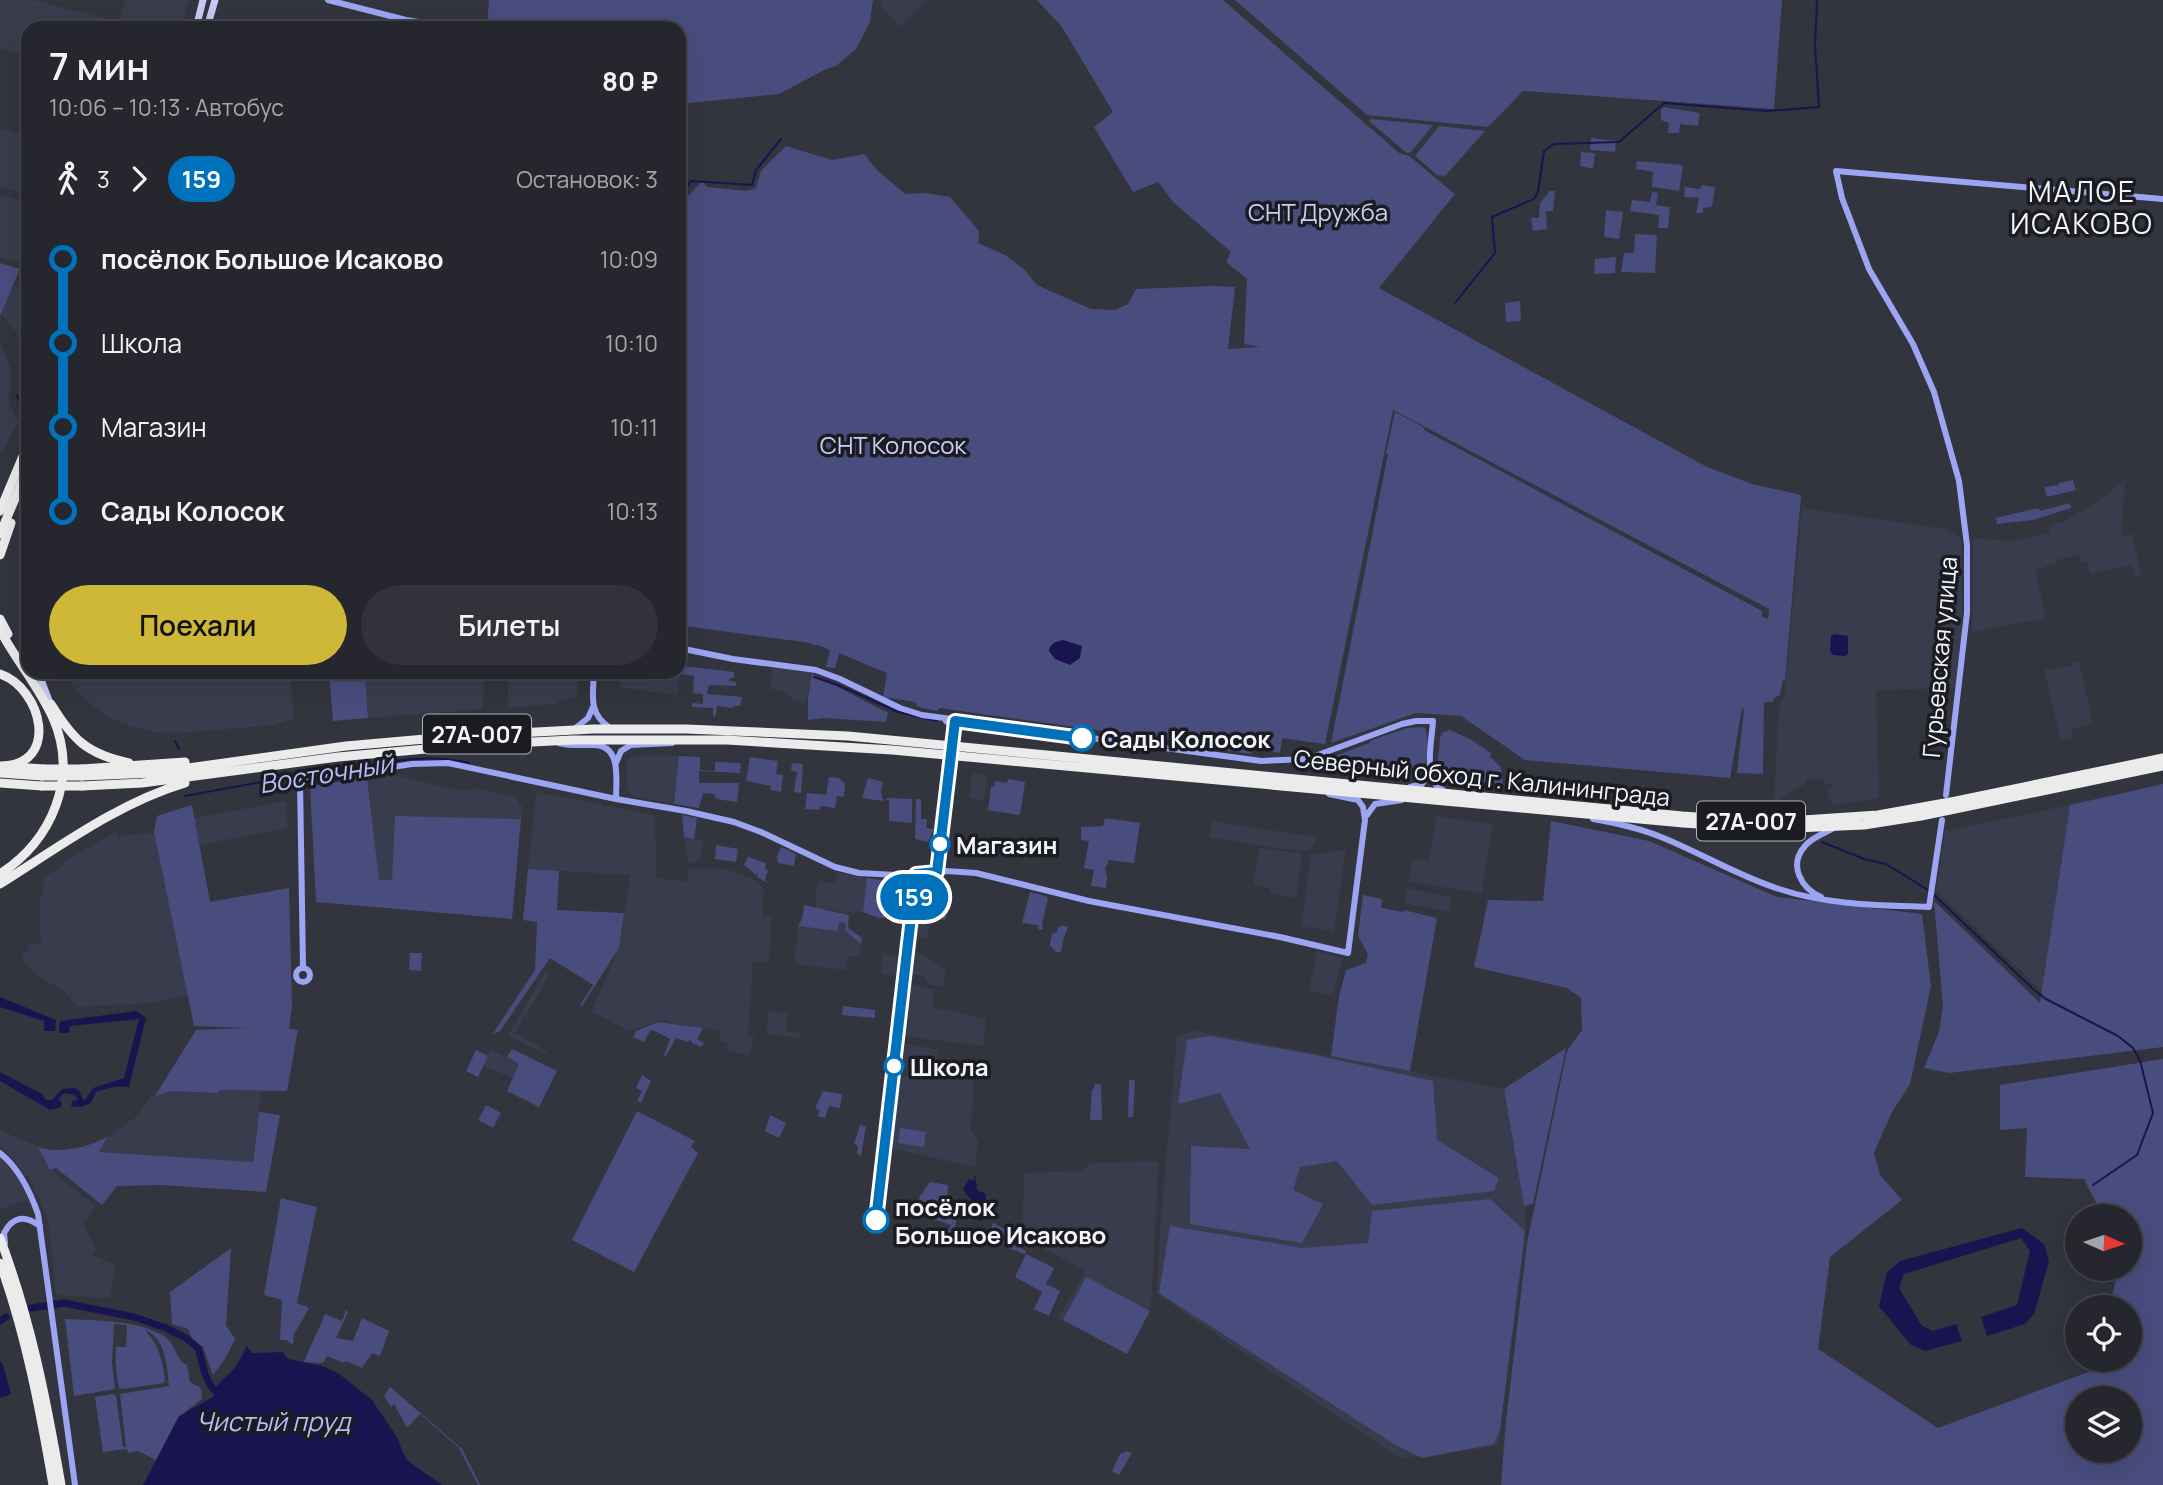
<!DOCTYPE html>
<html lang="ru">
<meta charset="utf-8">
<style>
body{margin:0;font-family:Manrope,sans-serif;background:#32333a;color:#f1f3f6;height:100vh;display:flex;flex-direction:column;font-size:26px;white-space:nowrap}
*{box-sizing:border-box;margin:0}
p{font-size:23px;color:#a4a5aa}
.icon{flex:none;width:38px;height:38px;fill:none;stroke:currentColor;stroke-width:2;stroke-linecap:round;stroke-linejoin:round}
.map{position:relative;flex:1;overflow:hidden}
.panel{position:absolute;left:21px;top:21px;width:665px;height:658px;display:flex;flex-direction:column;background:#26272e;border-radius:21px;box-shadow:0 7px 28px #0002,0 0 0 2px #42444a}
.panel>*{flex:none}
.badge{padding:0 14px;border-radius:23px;font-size:24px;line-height:46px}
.needle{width:46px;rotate:93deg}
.tools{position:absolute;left:2065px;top:1204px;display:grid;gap:14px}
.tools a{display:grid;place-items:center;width:77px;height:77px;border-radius:50%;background:#26272e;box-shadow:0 7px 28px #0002,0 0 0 2px #42444a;font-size:35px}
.map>.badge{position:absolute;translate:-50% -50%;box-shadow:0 0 0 4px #fff}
.legs{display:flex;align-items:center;gap:10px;height:77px;padding:0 28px;font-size:23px}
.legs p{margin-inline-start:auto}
.overview{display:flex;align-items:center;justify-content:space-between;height:119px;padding:0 28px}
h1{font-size:38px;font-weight:600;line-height:52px}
.action{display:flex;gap:14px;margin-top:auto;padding:14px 28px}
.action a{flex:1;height:80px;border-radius:42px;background:#cfb837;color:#111;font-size:28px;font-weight:600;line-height:80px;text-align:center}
.action a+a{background:#32333a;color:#f1f3f6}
ul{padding:0 28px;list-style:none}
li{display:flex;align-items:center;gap:24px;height:84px;font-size:26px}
li i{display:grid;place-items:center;width:10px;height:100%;margin:0 9px;background:currentColor}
li i::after{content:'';width:18px;height:18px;margin:-9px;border:5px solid;border-radius:50%;background:#26272e}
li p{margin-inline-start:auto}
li:first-child i{background:linear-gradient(#0000 50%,currentColor 0)}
li:last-child i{background:linear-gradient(currentColor 50%,#0000 0)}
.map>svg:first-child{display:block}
</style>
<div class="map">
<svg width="2163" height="1485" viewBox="0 0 2163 1485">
<rect width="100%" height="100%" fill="#32343e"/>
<path fill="#393c4c" d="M0,0h33l75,19 -3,9h-77v28l-28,-7z
M125,0h64l-7,28h-64z
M881,0h46l-26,27 -20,-21z
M0,129l28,7 -2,14 2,1v16l-8,16 4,4 -3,6 -21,-6z
M0,195l28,7v62l-28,-7z
M0,282l28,7v113l-2,-2 1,-41 -11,-26 -16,-21z
M0,342l11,26 -2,36 10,18 -19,32z
M2125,479l-4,57 11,-2 9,41 -6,2 -3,-12 -42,9 -3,-12 -5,1 -2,-8 -23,5v3l-22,7 11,48 -74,14 1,-94 39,3 37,-8v-7l13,-4 34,-19z
M1802,508l144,21 15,9 1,97 -6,53 -80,2 3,108 -43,7 -8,-7v-10h5v-3l-9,-1v-4l-17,-1 -2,5 -31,18 4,-84 1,-1 1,-15 4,-3z
M2079,661l14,63 -22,5 2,10 -12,2 -17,-71 28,-4v-4z
M679,665h3l-5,30 -57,-7 2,-16h57z
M773,667l39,6 -6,29 -12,-2 -11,-9 -13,-2z
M63,672h227l4,46 -20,7 -97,8 -22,-1 -22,-5 -21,-8 -19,-12 -16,-15z
M365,672h120l-2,37 -115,9z
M509,672h71l-4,26 -19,2v4l-50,4z
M652,755l27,1 -5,48 -42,-8 -5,-8 -1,-23 4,-8z
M972,773l15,3 -3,25 -15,-3z
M395,775l66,16 16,-3 41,10v6l4,1 -1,14 -125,-2 -4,64 -13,-1 -12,-102z
M536,792l119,23 1,63 32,4 -1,-12 8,-2 31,1 29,11 9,9 -2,27 10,1 -3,42 -2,3 -14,-1 -5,74 6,1 -5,20 -23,-6 2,-7 -9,-3 3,-9 -63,-10 -29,10 -39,-19 28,-64 11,-73 -102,-6z
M286,801l1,27 -88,17 -5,-27z
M2070,805l-28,186 -106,-100 9,-60z
M1436,816l57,8 -11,69 -73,-11 3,-23 17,2z
M1211,821l83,13 24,2 -8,15 -21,-1 -80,-13z
M117,831l1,5 36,-3 34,162 -38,8 -72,4 -14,-16 -26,-15 -9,-8 -7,-8 1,-6 5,-3 1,-7 12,-1 -2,-42 4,-9 1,-16 16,-7 5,-8z
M684,837l20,3 -4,20 -12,4z
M1259,848l43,5 -6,45 -26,-5v-5l-17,-3z
M1346,849l-12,83 -33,-6 10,-72h11z
M837,872l30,6 -4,34 -11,1 -36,-5 -1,-13 4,-14 15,3z
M1407,888l45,9 -3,15 -45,-9z
M839,922l7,1 -1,9 16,12 -2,12h-12l-1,14 -52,-6 4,-38 39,5z
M917,922l14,2 -4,14h-11z
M913,951l13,5 20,14 -4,17 -12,-2 -6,-9 -13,-2z
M1317,951l26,7 -10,37 -24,-4z
M883,953l16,5 -2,18 -16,-2z
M545,972l5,2 -35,59 32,18 -2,3 -37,-18z
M909,984l25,5 -2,13 2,1 -1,6 15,1 38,9 -3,27 -80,-10z
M769,1011l19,2 -2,19 15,2 -1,4 -34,-4z
M1192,1030l312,59 22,127 -1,27 -27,203 -74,10 -25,2 -242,-164 3,-66 17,-191z
M902,1043l38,7 -8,20v8l42,2 -3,50 7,11 -3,26 -81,-18 -6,-4 8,-68 11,-1v-9h-8z
M491,1050l29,13 -7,15 -30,-12z
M218,1090l43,1 -8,71 -155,-10 9,-15 29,-20 14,-20 22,-6 45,2z
M0,1130l38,17 13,23 43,35v3l-10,14v4l12,23 -4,6 24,10 -6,33 -54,-3 -8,-75 -20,-45 -3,2 -11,-17 -14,-14z
M0,1157l16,19 13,23 -29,10z
M1159,1161l-8,146 -3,3 -20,44 -70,-36 28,-47 -64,-34 2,-64 58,-2 8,-8z"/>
<path fill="#494d7e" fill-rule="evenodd" d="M489,0h384l-3,22 -14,27 -20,17 -10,3 -47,25 -100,10v-76h-155v-3l-37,2z
M1037,0h186l176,153 10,3 46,38 -76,94 328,179 45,17 49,11 -16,185h-2l-3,15 -6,3 -1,4h-9l-1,72 -26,-1 7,-64 -2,-1 -12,70 -205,-18 -64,-44 -45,-3 -85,30 57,-289 -2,-1 9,-41 30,16 -1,2 338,181v6l6,2 1,-10 -376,-199 -68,334 -43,-6 -2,15 -27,-5 -2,6 -36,-5 -1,-8 -1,5h-2l-272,-38 -1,3 -20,-4 -3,-5 -32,-5 4,-24 -48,-20 -4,15 -9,-1 4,-17 -12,-5h-6l-1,-2 -126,-17 -6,11v-431l23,-25 5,6 40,4 9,-3 5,-17 25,-25 46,14 32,-6 14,17 27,23 20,-1 25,4 29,34 -1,12 27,12 20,15 12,15 54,24 24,1 13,-6 8,-15 77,-3 22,1 -7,62 32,-2 -16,-3 3,-65 -21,-17 5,-10 -57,-49 -16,-21 -25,10 -39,-65 19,-15 -51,-85z
M1235,0h547l-8,109 -251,-18 -35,36 -121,-12z
M1664,107l36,6 -2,13 -18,-2 -1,9h-11l1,-10 -8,-3v-11z
M1371,119l62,6 -22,27 -4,1 -38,-32z
M1439,126l46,5 -40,45 -8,-1 -22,-19z
M1591,138l25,3 -1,11 -25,-2z
M1581,152l14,1 -2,16 -13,-3z
M1637,161l46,4 -4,26 -27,-4 1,-15 -17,-3z
M1702,185l13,2 -3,20 -9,1v5h-7l3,-15 -15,-1 1,-10 15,2z
M1550,191h5l-2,20h-7l1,18 -14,2 -2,-13h8l1,-15z
M1652,192l6,1 -2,12 14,2 -2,21h-10l1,-13 -29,-4 2,-11 18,2z
M1606,210l17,2 -4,27 -15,-2z
M1635,234l22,1 -2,38 -34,-1 3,-19h10z
M1616,257l-1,16 -21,1 1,-15z
M0,263l20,6 -20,47z
M1520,301l1,20 -15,1 -1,-19z
M2073,480l3,10 -29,7 -3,-10 15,-2v-2z
M2070,503l1,5 -38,12 -36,4 -1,-6 42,-10 2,3z
M684,666l50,6v5l-5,2v2l7,1v4l-27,-1 -2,9 35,3 -2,9h-6l-2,2 -15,-2 -1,9 -3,2v-9l-21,-1v-4l11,1v-10l-10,-1 1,-17 -12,-2z
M329,672h36l3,46 -35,3z
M812,673l8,7 16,6 52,27 -2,9 -62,-4 -16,2v-22z
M1420,727l5,1c5,15 4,45 -13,50l-92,-8 2,-9 47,-18 3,-3 35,-12z
M1450,730l20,9 21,14 -1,4 11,10 2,17 -60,-5 -6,-8 3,-33 3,-6z
M679,756l21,1v13l15,1v-9l26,1 -1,10 -41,-2v12h40l-2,19 -21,-3 -2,-5 -11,-1 -4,15 -25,-4z
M750,757l28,4 -2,13 7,1 -2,17 -11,-2 1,-4 -25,-5z
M792,763l11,1 -2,29 -7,-1 3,-20 -6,-2z
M829,777l10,1 6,6 -1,13 -7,-1 -2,12 -14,-2 -1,4 -15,-1 2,-16 19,2z
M367,778l12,102h13l3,-64 126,3 -9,100 -196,-17 -6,-116z
M868,778l15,4 -2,9 2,10 -21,-3z
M1008,779l17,3 -5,33 -32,-5 3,-23h3l1,-6 12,2z
M2163,784v263l-214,26 -25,-5 15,-36 4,-26 -9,-105 106,102 30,-198z
M888,798l24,1v24l-23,-2v-21h-4z
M916,799h5v20h6l-1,9 8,1 -6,13 -13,-3z
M192,805l18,97 79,-14 3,118 -3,23 9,1 -11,61 -68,-1 -1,3 -46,-2 -17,5 41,-66 52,-2 -54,-2 -40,-194 3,-16z
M682,815l15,3 -3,21 -10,-2z
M1105,818l35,5 -6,40 -25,-3 -4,9 2,8 -1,11 -15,-2 3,-16 -10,-2 5,-27 -8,-1v-13l22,-1z
M1551,821l98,20 128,56 145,17 9,72 -21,98 -18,28 -18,41 6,22 22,25 -72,57 -12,92 120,79 153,-57 4,-11h35v-53h-21l10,-38h11v-53h-27l-19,-37 -59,-2 2,-49 -27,2v-45l163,-26v426h-662l5,-64 21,-178 40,-192 15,-21 -1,-32 -14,-10 -93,-21 14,-67 55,1zM2077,1398h53v53h-53z
M716,845l22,4 -2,13 -21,-3z
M781,847l15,7 -2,12 -16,-3 -1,-6z
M748,857l18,6 -1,6 3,1 -3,10 7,5 -15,-8 1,-5 -2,3 -12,-10z
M528,869l31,2 -2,39 67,3 -5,35 -37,58 -2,-1 13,-20 -43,-27 -50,73 -8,4 43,-65 2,-48 -14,-2z
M867,878l14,2 -2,18h4l-1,6 11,2 2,2 -2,9 -14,1 -16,-6z
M1030,892l18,5 -6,28 1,5 -5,-1v-4l-16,-2z
M1363,895l19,4 -1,9 22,4 1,-2 33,8 -27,153 -79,-15 8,-60 7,-26 20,-7 2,-9 -10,-18z
M940,901l11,4 -6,15 -13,-3 2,-7h4z
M804,905l45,10 -1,13 14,10 -1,6 -16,-13 1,-8 -7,-1 -1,9 -40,-5 4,-7z
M1062,925l6,2 -5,13 -2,12h-5l-6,-7 2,-11 5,-2 1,-5h2z
M410,953h12l-1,18 -12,-1z
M843,1006l32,4v8l-33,-3z
M658,1022l45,6 -6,11 7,4 -3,4 -9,-4 -2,-4 -2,3 -12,-4 -10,18 -2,-1 6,-16 -17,-9 -3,1 -6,11 -11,-5 3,-6z
M1210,1036l100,18 123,27 4,59 62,38 -5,13 -122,14 -35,-44 -37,6 -7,23 30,14 -21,39 -112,-19 1,-78 59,3 -30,-56 -42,11 9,-64z
M1566,1048l-33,156 -9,2 -20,-117z
M512,1049l45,22 -18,36 -32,-16 12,-27 -12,-7z
M476,1050l12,6 -10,21 -12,-6z
M642,1075l9,6 -10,22 -4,-2 5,-10 -6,-3z
M1129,1080h6l-2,37h-5z
M1095,1084h6l1,36h-12l2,-31h2z
M823,1091l19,3 -2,14 -11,-2 -4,12 -8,-2 3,-5 -5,-3z
M486,1105l15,8 -8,15 -15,-8z
M637,1111l58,30 -4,6 7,6 -64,119 -62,-32z
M259,1112l21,3 -14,77 -105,-7 -44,1 -15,19 -46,-37 -6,2 -12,-23c23,7 48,1 69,-10l-8,15 154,10z
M770,1115l16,8 -7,15 -14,-7z
M860,1125l6,1 -5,30 -4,-2 1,-8 -4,-2z
M900,1128l26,4 -2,15 -26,-4z
M930,1182l18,3 -1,27 10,2 -3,21 -6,-3 3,-7 -30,-10v-2l-11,-2 1,-7 7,-2 2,-6z
M281,1198l36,9 -20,96 12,5 -15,26 -1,11 -7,-5h-6l2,-40 -18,-5z
M1490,1199l35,32 -25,199 -6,14 -72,14 -28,-14 -235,-151 11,-67 133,22 65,-5 4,-32z
M993,1223l32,17 -3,9 4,2 -1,3 -14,-5 1,-3 -10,-3 3,-6 -15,-7z
M231,1248l-5,77 9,14 -10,20 -12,16 -10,-28 -10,-6 -5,-12 -16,-5 -2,-32z
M1026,1254l28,14 -8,16 14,7 -11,25 -15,-7 8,-17 -27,-15z
M1086,1277l64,34 -23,43 -64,-34z
M346,1310l2,2 -12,26 17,3 9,-23 27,13 -9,25 -8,-3 -10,15 -16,-7 -2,2 -17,-7 -4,7 -19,-1c7,-18 14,-30 21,-48l17,7z
M65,1319c33,2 69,0 99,17 11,6 11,23 23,29l3,17 11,6 1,11 -16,12 -30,49 -18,-9 -10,2 -1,-4 -24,3 -8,-55 17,-3 4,2 7,51h3l-6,-53 49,-8c-2,-19 -3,-48 -24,-56 14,16 17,29 20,49l-1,4 -42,6 -3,-1c-3,-13 -4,-27 -3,-41h10l1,-22 -13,-1 -2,38 3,27 -41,7z
M390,1387l72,62 18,36h-2l-19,-37 -39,-34 -13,14 -13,-24 -3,3 -7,-11z
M1127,1451l5,2 -13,22 -7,-4 8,-17z"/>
<path fill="#19144f" d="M1835,634l13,2v18l-3,2 -12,-1 -3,-4 1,-15z
M1063,640l19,6 -2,12 -10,7 -15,-6 -6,-8c1,-8 7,-9 14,-11z
M0,997l56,23 -1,11h-11v-10l-44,-14z
M137,1011l9,7 -17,69c-12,-1 -22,0 -33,5l-5,11 -10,4 -10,-1 1,-5 6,-1 -3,-5 -11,-2 -6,7 4,2 -1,5 -11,3 -50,-29v-9l42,22 4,6h6l10,-11 13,-1 5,4 3,8 3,-1 7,-11 31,-10 15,-59 -69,7 -1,7h-10l1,-12z
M975,1176h1l-1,4 3,6h-2l1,4 9,4 -1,24 -6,3 -7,-9h5l2,-5 -3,-4h-3l-10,-14 6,-10 4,2z
M2022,1228l22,16 5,17 -15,53 -9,10 -38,12 -6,-19 36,-12 13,-54 -9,-13 -117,36 -5,14 23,38 11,5 23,-7 6,17 -37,10 -14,-6 -32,-39 8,-34 13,-11z
M247,1346l5,7 31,-1 5,7 34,7 16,7 34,27 25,37 6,16 5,8 34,24h-299l36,-69 34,-19c1,-14 15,-20 23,-31 4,-6 7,-13 11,-20z
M0,1360l3,5 8,29 -11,4z"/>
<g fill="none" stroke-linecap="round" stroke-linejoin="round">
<path stroke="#19144f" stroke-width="2" d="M679,199l12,-18 61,4 4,-15 25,-31
M1455,303l40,-50 -3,-36 42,-18 4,-7 6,-41 10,-7 65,-2 45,-39 103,8 52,-4 -4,-62 2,-45
M17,395l4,10 7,7
M814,677l24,8 60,27 39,9
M175,741l4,8
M185,796c53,-10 106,-20 160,-28 41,-6 83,-15 124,-5
M1822,842l42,17 22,5 42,26
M1932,893l100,95 14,11 72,37 15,12 7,12 13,53 -16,42 -44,30"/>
<path stroke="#19144f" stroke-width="7" d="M31,1308l33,-5 70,14 32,11 20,10 12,10c6,17 5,35 23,48
M0,1321l6,-4"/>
<path stroke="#9ca5f1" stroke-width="6" d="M328,0l78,20 49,8
M679,648l54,11 83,11 24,9 60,29 22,7 339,46 46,-2 95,-35 14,-3h17c-1,19 -11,61 10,69
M594,672c-1,24 -6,41 16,56
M946,721l4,3 4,8 5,-7 7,-2
M573,730l15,-12 5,-11
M559,743c11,3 23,2 34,2 29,0 23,34 23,54
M616,763l5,-12 10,-6 41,-2
M1410,787l12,-3 8,-12
M1946,795l21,-182v-68l-8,-64 -25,-89 -21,-48 -44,-75 -27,-71 -6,-27 327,28
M1367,815l8,-11 27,-4
M1593,819c23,4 46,9 68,18 40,16 77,39 118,52 48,16 100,16 150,18l13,-87
M937,872l13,-108
M1821,897c-20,-9 -33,-32 -16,-51 7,-9 20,-13 29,-18
M303,967l-3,-186 112,-17 36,-1 168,36 70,12 48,11 27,10 74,35 24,6 37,2 50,-4 30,2 113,28 191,36 68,16 17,-133 -2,-13 -5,-7 -29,-6
M296 975a7 7 0 1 1 14 0a7 7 0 1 1-14 0Z
M0,1153c19,15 30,38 38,61l37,271
M874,1229l42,-354
M5,1243l-1,-10c9,-17 21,-18 36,-7"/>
<path stroke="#c4caf2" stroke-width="7" d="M196,28l7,-28
M207,28l8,-28
M28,484l-2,26 2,49
M38,672l12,31"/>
<path stroke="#ebebeb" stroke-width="9" d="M0,511l26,-62
M0,534l28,-66
M0,555l11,-32
M0,619l8,15
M0,630c16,30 39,57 53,88 26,60 -1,122 -53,156
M0,674c42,14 61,92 0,92
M51,704c22,36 36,50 78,59
M14,767l30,2
M82,769l103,-7
M0,773l42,3
M82,776l70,-3 194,-27 113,-10 134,-7h93l162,7 834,80 59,4 47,1 90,-6 78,-14 207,-43
M0,783l42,3
M82,786l60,-3 196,-26 132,-12 102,-5h155l165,10 791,73 91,6 90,-4 57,-9 242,-50
M0,884c59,-37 118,-81 185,-101
M0,1238c31,83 46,160 61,247
M0,1263c26,72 40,146 53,222"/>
<path stroke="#ebebeb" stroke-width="9" d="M44,769h38
M42,776h40
M42,786h40"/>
</g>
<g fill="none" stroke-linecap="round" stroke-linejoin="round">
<g stroke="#fff" stroke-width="16">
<path id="line-1" d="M876,1220l40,-346 21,-2 18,-151 127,17"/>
</g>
<use href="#line-1" stroke="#0072bc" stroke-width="10"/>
</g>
<g fill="#fff" stroke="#0072bc" stroke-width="3.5">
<circle cx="1082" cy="738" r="12"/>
<circle cx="940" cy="844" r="9"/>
<circle cx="894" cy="1066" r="9"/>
<circle cx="876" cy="1220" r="12"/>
</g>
<g text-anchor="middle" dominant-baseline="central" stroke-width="7" stroke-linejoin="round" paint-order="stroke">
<g fill="#1b1c21" stroke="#b2b4ba" stroke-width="2">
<rect x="423" y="714.5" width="108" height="39" rx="5"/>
<rect x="1697" y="801.5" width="108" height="39" rx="5"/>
</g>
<g font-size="23" font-weight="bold" fill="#f3f5fb">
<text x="477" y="734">27А-007</text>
<text x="1751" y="821">27А-007</text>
</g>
<g font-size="24" fill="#c8cef4" stroke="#1b1c21">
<text x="1318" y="211">СНТ Дружба</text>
<text x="893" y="444">СНТ Колосок</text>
</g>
<g font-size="24" fill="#f3f5fb" stroke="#1b1c21">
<text transform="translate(1939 657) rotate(-85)">Гурьевская улица</text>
<text transform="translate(1482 777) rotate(6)">Северный обход г. Калининграда</text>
</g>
<g font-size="24" font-weight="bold" fill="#f3f5fb" stroke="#1b1c21" text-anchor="start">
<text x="1101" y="738">Сады Колосок</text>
<text x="956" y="844">Магазин</text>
<text x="910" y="1066">Школа</text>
<text x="895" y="1206">посёлок<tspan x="895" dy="28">Большое Исаково</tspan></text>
</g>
<g font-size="26" font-style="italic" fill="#b5bcf5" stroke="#1b1c21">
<text transform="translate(326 773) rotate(-9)">Восточный</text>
<text x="273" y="1421">Чистый пруд</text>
</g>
<g font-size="28" letter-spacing="2" fill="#f3f5fb" stroke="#1b1c21">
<text x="2082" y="191">МАЛОЕ<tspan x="2082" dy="32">ИСАКОВО</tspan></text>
</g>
</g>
</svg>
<div class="tools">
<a><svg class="needle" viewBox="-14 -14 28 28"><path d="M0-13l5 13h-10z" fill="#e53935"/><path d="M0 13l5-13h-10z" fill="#a4a5aa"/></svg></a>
<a><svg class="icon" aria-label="locate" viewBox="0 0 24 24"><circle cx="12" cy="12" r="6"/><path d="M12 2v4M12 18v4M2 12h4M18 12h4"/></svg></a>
<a><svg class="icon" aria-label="layers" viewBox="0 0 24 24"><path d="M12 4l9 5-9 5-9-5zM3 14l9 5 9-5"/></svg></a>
</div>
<b class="badge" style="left:914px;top:897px;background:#0072bc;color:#fff">159</b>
<section class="panel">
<div class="overview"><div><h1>7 мин</h1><p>10:06 – 10:13 · Автобус</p></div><b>80 ₽</b></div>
<div class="legs"><svg class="icon" aria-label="walk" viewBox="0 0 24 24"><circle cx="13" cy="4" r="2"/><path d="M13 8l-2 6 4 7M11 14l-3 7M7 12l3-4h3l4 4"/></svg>3<svg class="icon" aria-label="forward" viewBox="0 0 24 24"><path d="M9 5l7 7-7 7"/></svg><b class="badge" style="background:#0072bc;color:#fff">159</b><p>Остановок: 3</p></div>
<ul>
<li><i style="color:#0072bc"></i><b>посёлок Большое Исаково</b><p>10:09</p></li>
<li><i style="color:#0072bc"></i><span>Школа</span><p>10:10</p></li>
<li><i style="color:#0072bc"></i><span>Магазин</span><p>10:11</p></li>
<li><i style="color:#0072bc"></i><b>Сады Колосок</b><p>10:13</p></li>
</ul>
<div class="action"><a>Поехали</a><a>Билеты</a></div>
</section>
</div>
